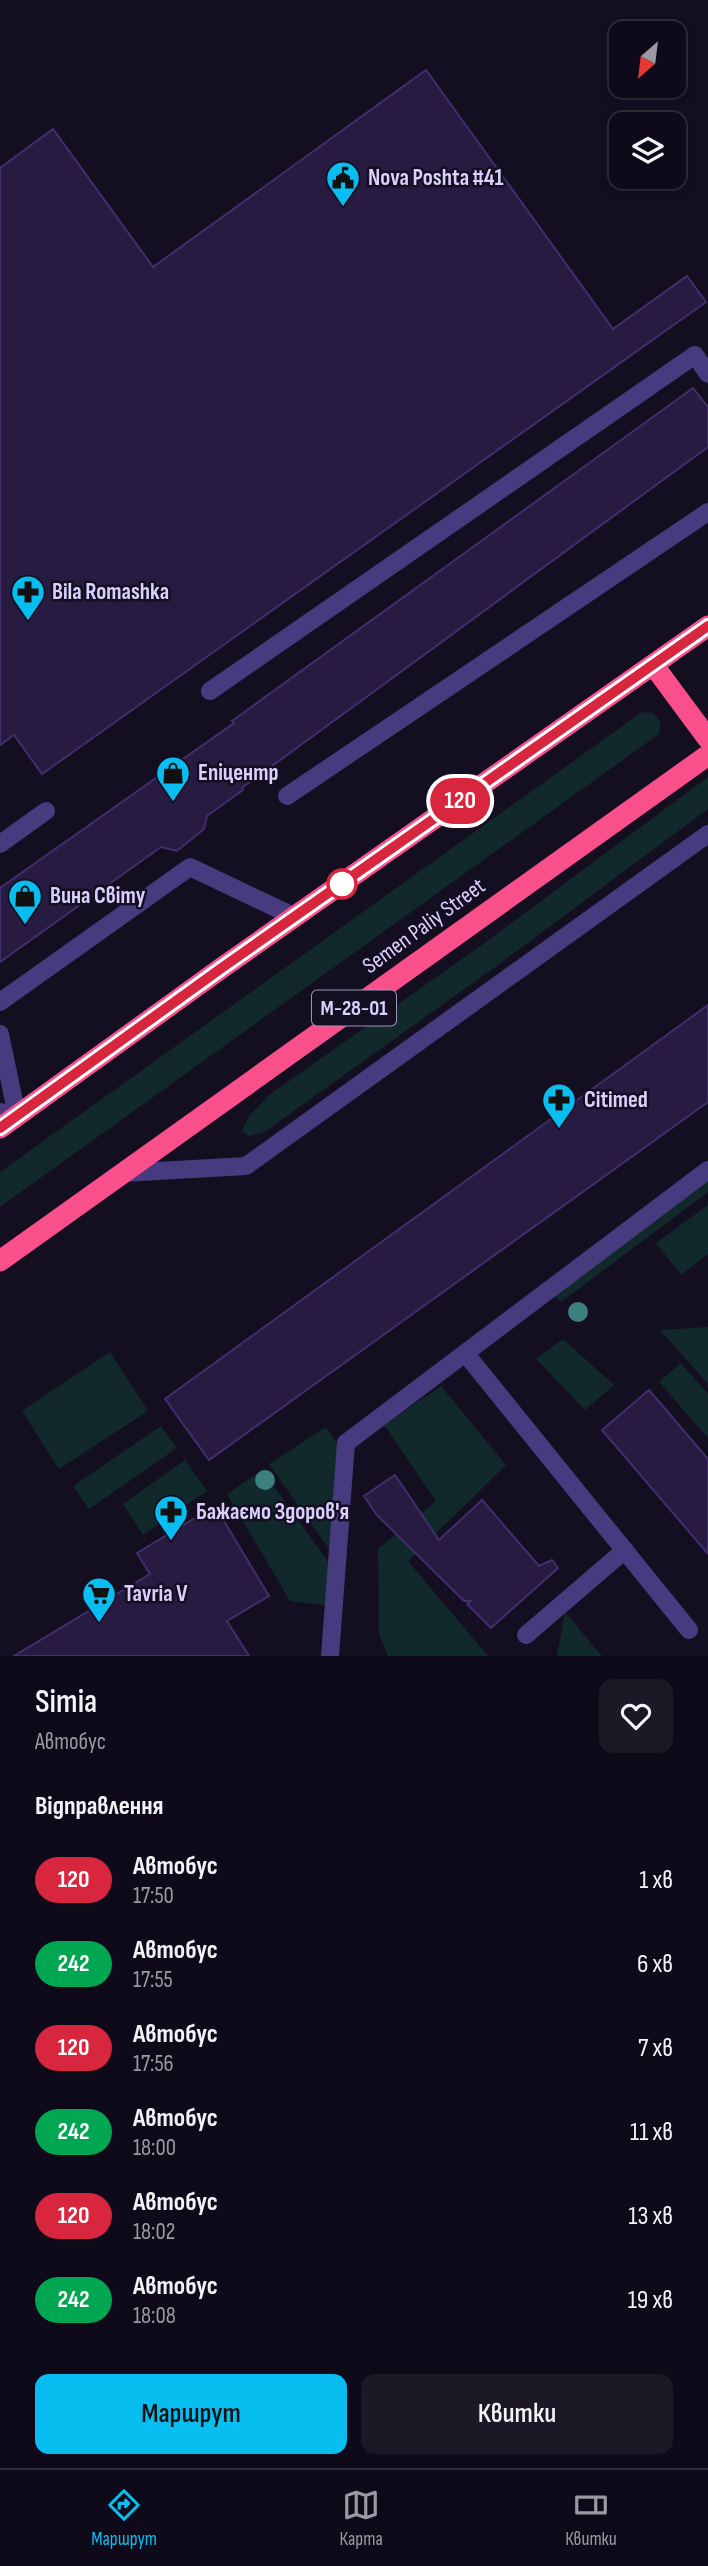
<!DOCTYPE html>
<html lang="uk">
<meta charset="utf-8">
<style>
body{margin:0;font-family:"Sofia Sans Condensed",sans-serif;background:#1d1826;color:#f1f3f6;height:100vh;display:flex;flex-direction:column;font-size:26px;white-space:nowrap}
*{box-sizing:border-box;margin:0}
p{font-size:23px;color:#9b9aa2}
.icon{flex:none;width:38px;height:38px;fill:none;stroke:currentColor;stroke-width:2;stroke-linecap:round;stroke-linejoin:round}
.map{position:relative;height:1656px;overflow:hidden}
.details{display:flex;flex-direction:column;background:#0f0a19;flex:1}
.details>*{flex:none}
.badge{padding:0 14px;border-radius:23px;font-size:24px;line-height:46px}
.needle{width:46px;rotate:208deg}
.tools{position:absolute;left:609px;top:21px;display:grid;gap:14px}
.tools a{display:grid;place-items:center;width:77px;height:77px;border-radius:14px;background:#0f0a19;box-shadow:0 4px 10px #0003,0 0 0 2px #2f2b38;font-size:35px}
.map>.badge{position:absolute;translate:-50% -50%;box-shadow:0 0 0 4px #fff}
h2{padding:0 35px;font-size:26px;line-height:63px}
.round{display:grid;place-items:center;flex:none;width:74px;height:74px;border-radius:14px;background:#1d1826}
.overview{display:flex;align-items:center;justify-content:space-between;height:119px;padding:0 35px}
h1{font-size:33px;font-weight:600;line-height:52px}
.primary-button{display:flex;gap:14px;margin-top:auto;padding:14px 35px}
.primary-button a{flex:1;height:80px;border-radius:14px;background:#08bef1;color:#111;font-size:28px;font-weight:600;line-height:80px;text-align:center}
.primary-button a+a{background:#1d1826;color:#f1f3f6}
ul{padding:0;list-style:none}
li{display:flex;align-items:center;gap:21px;height:84px;padding:0 35px}
li div{flex:1}
li b{display:block;font-size:26px}
li em{font-style:normal}
li .badge{min-width:77px;font-weight:700;text-align:center}
.tab-bar{display:flex;justify-content:space-around;align-items:center;height:98px;border-top:2px solid #2f2b38;background:#0f0a19;font-size:19px;color:#9b9aa2}
.tab-bar a{display:grid;justify-items:center;gap:4px}
.tab-bar .on{color:#08bef1}
.map>svg:first-child{display:block}
</style>
<div class="map">
<svg width="708" height="1656" viewBox="0 0 708 1656">
<rect width="100%" height="100%" fill="#140e21"/>
<path fill="#11292b" d="M642,712l11,1 8,10 -2,11 -659,473v-35z
M708,777v32l-210,156 -235,168 -15,3 -6,-5 7,-15 20,-21 210,-148z
M708,1178v14l-147,110 -7,-7z
M708,1205v49l-27,21 -25,-32z
M708,1327v57l-48,-54z
M563,1339l51,46 -29,25 -49,-51z
M110,1352l38,59 -89,58 -37,-58z
M681,1363l27,31v44l-49,-56z
M441,1386l65,79 -98,96 80,95h-100l-9,-22 -1,-85 58,-48 -52,-76z
M161,1426l16,22 -88,61 -16,-23z
M326,1427l13,20 -6,108 -64,-91z
M185,1460l22,31 -64,44 -20,-31z
M262,1470l70,97 -4,39 -38,-5 -63,-107z
M565,1612l37,44h-45z"/>
<path fill="#271b42" stroke="#422e6d" stroke-width="2" d="M426,70l187,259 74,-53 19,26 -664,472 -28,-39 -14,10v-577l53,-39 100,138z
M693,388l15,19v40l-466,341 1,2 -36,26 -3,13 -27,22 -16,-4 -161,115v-74l234,-165 -2,-2z
M708,1005v97l-499,358 -44,-61z
M649,1390l59,69v95l-106,-124z
M395,1475l44,65 43,-40 57,66 13,-6 6,8 -67,60 -24,-24 4,-3h-7l-88,-87 -12,-18z
M215,1506l54,90 -42,25 22,35h-235l136,-82 -13,-21z"/>
<g fill="none" stroke-linecap="round" stroke-linejoin="round">
<path stroke="#463b7f" stroke-width="18" d="M210,691l485,-336 13,19
M287,796l421,-284
M0,844l46,-33
M0,1002l190,-135 105,50
M0,1034l17,82 -17,-4
M123,1173l123,-7 462,-332
M465,1353l224,277
M526,1635l99,-85
M330,1656l16,-213 362,-273"/>
<path stroke="#f9508c" stroke-width="21" d="M654,666l54,73
M0,1128l223,-161 485,-341
M0,1261l708,-506"/>
</g>
<g fill="#3d7f7e">
<circle cx="578" cy="1312" r="10"/>
<circle cx="265" cy="1480" r="10"/>
</g>
<g fill="none" stroke-linecap="round" stroke-linejoin="round">
<g stroke="#fff" stroke-width="16">
<path id="line" d="M0,1128l223,-161 485,-341"/>
</g>
<use href="#line" stroke="#d7263d" stroke-width="10"/>
</g>
<defs>
<g id="civic-pin" transform="scale(1.75)"><path d="M0 17L-7.5 6A9.5 9.5 0 1 1 7.5 6Z" fill="#08bef1" stroke="#140e21"/><path d="M-.6-6.5H3V-4.5H.6V-3L4-1V1h2V6H-6V1h2V-1L-.6-3ZM-1.2 2.5V6h2.4V2.5Z" fill="#111"/></g>
<g id="pharmacy-pin" transform="scale(1.75)"><path d="M0 17L-7.5 6A9.5 9.5 0 1 1 7.5 6Z" fill="#08bef1" stroke="#140e21"/><path d="M-2-6h4v4h4v4h-4v4h-4v-4h-4v-4h4Z" fill="#111"/></g>
<g id="shop-pin" transform="scale(1.75)"><path d="M0 17L-7.5 6A9.5 9.5 0 1 1 7.5 6Z" fill="#08bef1" stroke="#140e21"/><path d="M-5-2.5h2.3a2.7 3.5 0 0 1 5.4 0H5L5.5 6h-11ZM-1.5-2.5h3a1.5 2.3 0 0 0-3 0Z" fill="#111"/></g>
<g id="supermarket-pin" transform="scale(1.75)"><path d="M0 17L-7.5 6A9.5 9.5 0 1 1 7.5 6Z" fill="#08bef1" stroke="#140e21"/><path d="M-6-5.5h2.5l.6 2H6L4.5 2H-2.5L-4.4-4H-6ZM-1.5 3.2a1.3 1.3 0 1 0 .1 0ZM3 3.2a1.3 1.3 0 1 0 .1 0Z" fill="#111"/></g>
</defs>
<g fill-rule="evenodd">
<use href="#civic-pin" x="343" y="178"/>
<use href="#pharmacy-pin" x="28" y="592"/>
<use href="#shop-pin" x="173" y="773"/>
<use href="#shop-pin" x="25" y="896"/>
<use href="#pharmacy-pin" x="559" y="1100"/>
<use href="#pharmacy-pin" x="171" y="1512"/>
<use href="#supermarket-pin" x="99" y="1594"/>
</g>
<circle fill="#fff" stroke="#d7263d" stroke-width="3.5" cx="342" cy="884" r="14"/>
<g text-anchor="middle" dominant-baseline="central" stroke-width="5" stroke-linejoin="round" paint-order="stroke">
<rect fill="#140e21" stroke="#9f96bb" stroke-width="2" x="312" y="990.5" width="84" height="35" rx="5"/>
<g font-size="21" font-weight="bold" fill="#dbd0fd">
<text x="354" y="1008">М-28-01</text>
</g>
<g font-size="23" font-weight="bold" fill="#dbd0fd" stroke="#140e21" text-anchor="start">
<text x="368" y="178">Nova Poshta #41</text>
<text x="52" y="592">Bila Romashka</text>
<text x="198" y="773">Епіцентр</text>
<text x="50" y="896">Вина Світу</text>
<text x="584" y="1100">Citimed</text>
<text x="196" y="1512">Бажаємо Здоров'я</text>
<text x="124" y="1594">Tavria V</text>
</g>
<g font-size="23" fill="#dbd0fd" stroke="#140e21">
<text transform="translate(424 926) rotate(-36)">Semen Paliy Street</text>
</g>
</g>
</svg>
<div class="tools">
<a><svg class="needle" viewBox="-14 -14 28 28"><path d="M0-13l5 13h-10z" fill="#e53935"/><path d="M0 13l5-13h-10z" fill="#9b9aa2"/></svg></a>
<a><svg class="icon" aria-label="layers" viewBox="0 0 24 24"><path d="M12 4l9 5-9 5-9-5zM3 14l9 5 9-5"/></svg></a>
</div>
<b class="badge" style="left:460px;top:801px;background:#d7263d;color:#fff">120</b>
</div>
<section class="details">
<div class="overview"><div><h1>Simia</h1><p>Автобус</p></div><a class="round"><svg class="icon" aria-label="heart" viewBox="0 0 24 24"><path d="M12 20l-8-8c-3-5 5-10 8-4 3-6 11-1 8 4z"/></svg></a></div>
<h2>Відправлення</h2>
<ul>
<li><span class="badge" style="background:#d7263d;color:#fff">120</span><div><b>Автобус</b><p>17:50</p></div><em>1 хв</em></li>
<li><span class="badge" style="background:#00a651;color:#fff">242</span><div><b>Автобус</b><p>17:55</p></div><em>6 хв</em></li>
<li><span class="badge" style="background:#d7263d;color:#fff">120</span><div><b>Автобус</b><p>17:56</p></div><em>7 хв</em></li>
<li><span class="badge" style="background:#00a651;color:#fff">242</span><div><b>Автобус</b><p>18:00</p></div><em>11 хв</em></li>
<li><span class="badge" style="background:#d7263d;color:#fff">120</span><div><b>Автобус</b><p>18:02</p></div><em>13 хв</em></li>
<li><span class="badge" style="background:#00a651;color:#fff">242</span><div><b>Автобус</b><p>18:08</p></div><em>19 хв</em></li>
</ul>
<div class="primary-button"><a>Маршрут</a><a>Квитки</a></div>
</section>
<nav class="tab-bar">
<a class="on"><svg class="icon" aria-label="directions" viewBox="0 0 24 24"><path d="M12 3l9 9-9 9-9-9zM9 14v-3h6M13 9l2 2-2 2"/></svg>Маршрут</a>
<a><svg class="icon" aria-label="map" viewBox="0 0 24 24"><path d="M3 6l6-2 6 2 6-2v14l-6 2-6-2-6 2zM9 4v14M15 6v14"/></svg>Карта</a>
<a><svg class="icon" aria-label="tickets" viewBox="0 0 24 24"><path d="M3 7h18v10H3zM15 7v10"/></svg>Квитки</a>
</nav>
